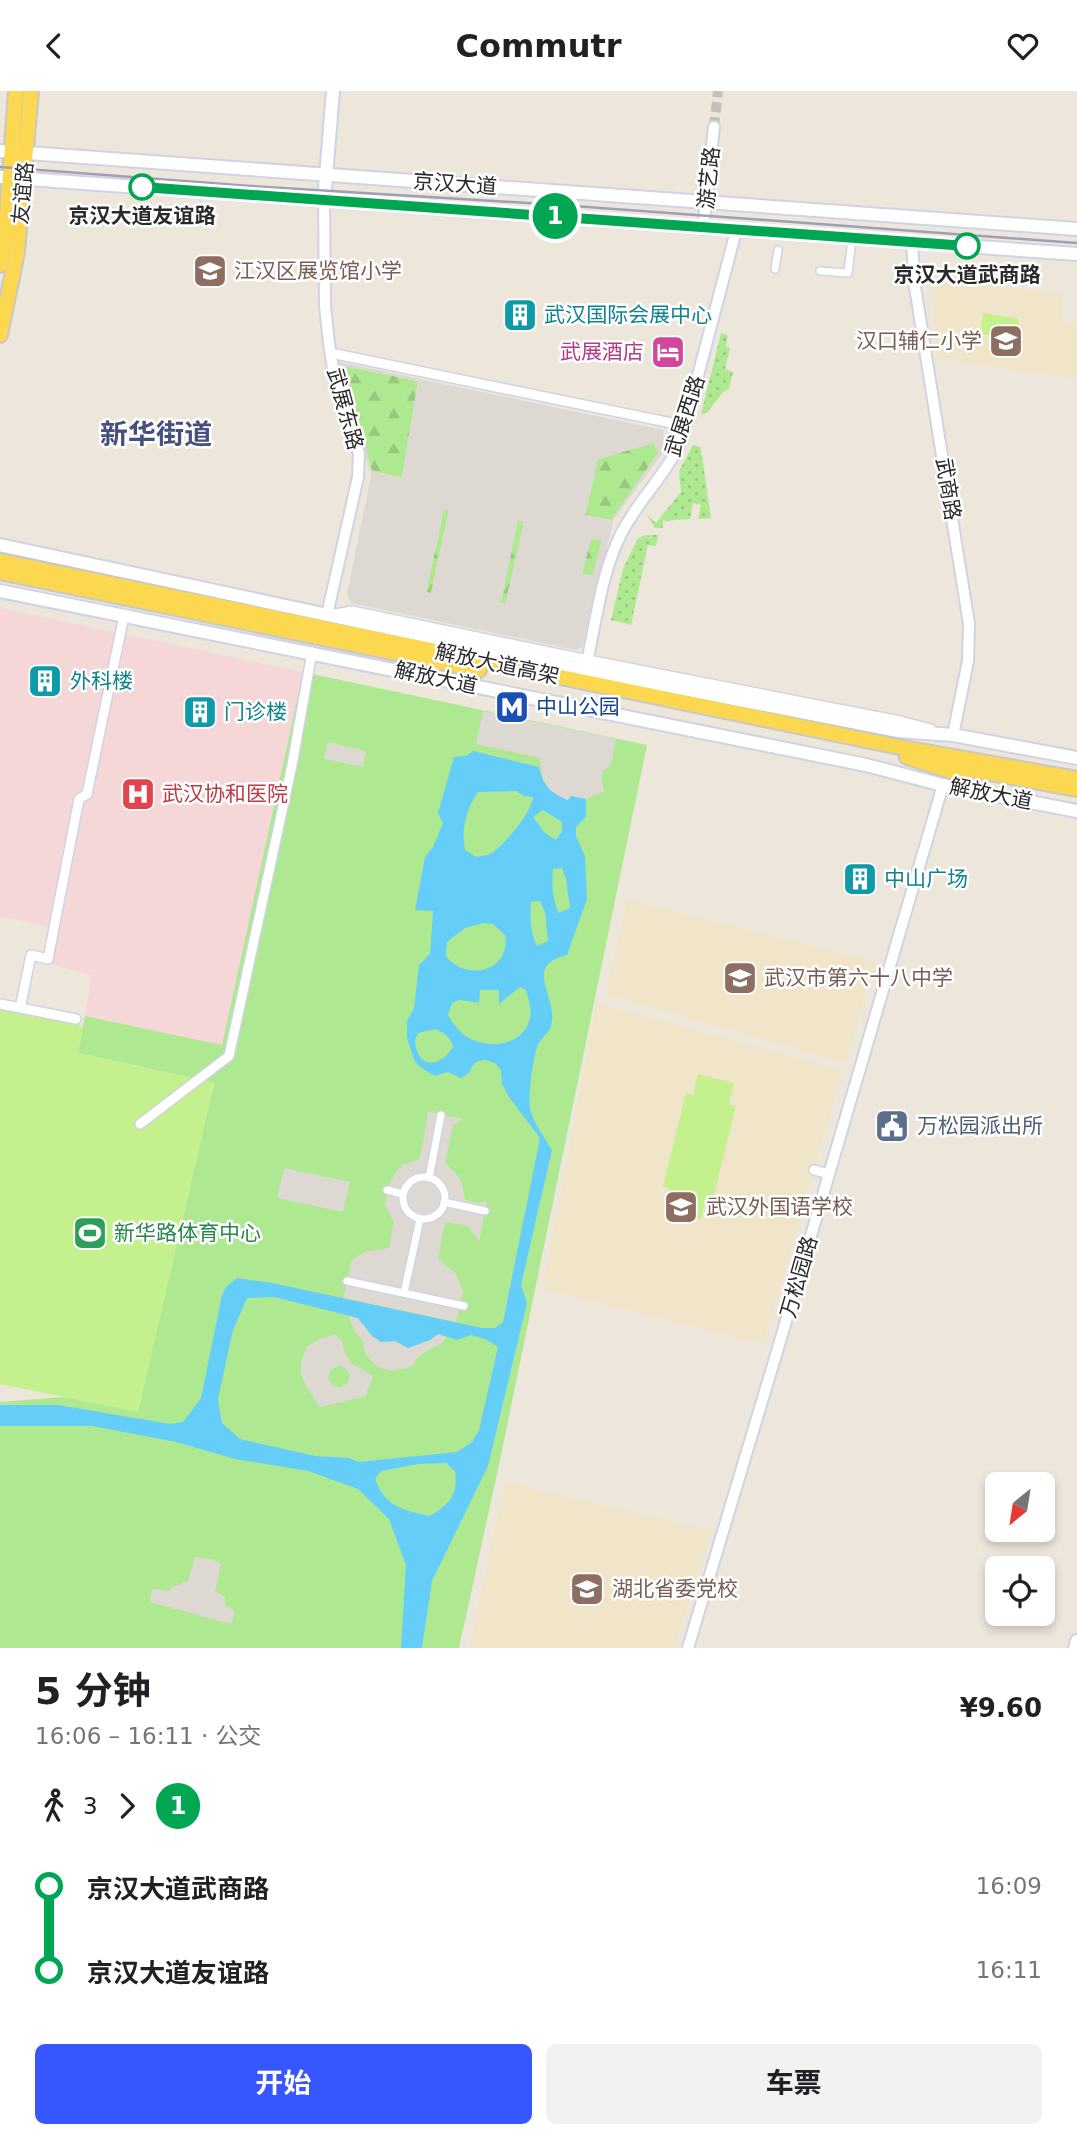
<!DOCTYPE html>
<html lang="zh">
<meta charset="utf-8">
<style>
body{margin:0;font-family:"DejaVu Sans","Noto Sans SC",sans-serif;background:#f2f2f2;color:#202124;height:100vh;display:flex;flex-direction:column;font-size:26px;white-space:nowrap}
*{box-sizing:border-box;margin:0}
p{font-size:23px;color:#757577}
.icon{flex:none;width:38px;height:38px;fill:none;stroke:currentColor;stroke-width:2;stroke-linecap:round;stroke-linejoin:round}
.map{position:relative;height:1557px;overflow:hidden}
.drawer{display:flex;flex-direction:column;background:#fff;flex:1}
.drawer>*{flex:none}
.badge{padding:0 14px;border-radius:23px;font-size:24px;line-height:46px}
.needle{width:46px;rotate:210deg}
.tools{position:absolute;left:985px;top:1381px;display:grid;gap:14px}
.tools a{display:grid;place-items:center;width:70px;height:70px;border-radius:10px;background:#fff;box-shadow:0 4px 10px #0003;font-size:35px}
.map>.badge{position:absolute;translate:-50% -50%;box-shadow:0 0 0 4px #fff}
.legs{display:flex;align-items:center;gap:10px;height:77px;padding:0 35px;font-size:23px}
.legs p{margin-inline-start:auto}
.summary{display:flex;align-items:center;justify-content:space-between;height:119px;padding:0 35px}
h1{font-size:38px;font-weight:700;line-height:52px}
.button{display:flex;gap:14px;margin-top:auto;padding:14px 35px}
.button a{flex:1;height:80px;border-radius:10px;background:#3657ff;color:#fff;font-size:28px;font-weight:700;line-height:80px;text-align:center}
.button a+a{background:#f2f2f2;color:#202124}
ul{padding:0 35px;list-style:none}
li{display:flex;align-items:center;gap:24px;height:84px;font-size:26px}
li i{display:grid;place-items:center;width:10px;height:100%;margin:0 9px;background:currentColor}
li i::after{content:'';width:18px;height:18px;margin:-9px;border:5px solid;border-radius:50%;background:#fff}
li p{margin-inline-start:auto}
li:first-child i{background:linear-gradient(#0000 50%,currentColor 0)}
li:last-child i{background:linear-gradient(currentColor 50%,#0000 0)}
header{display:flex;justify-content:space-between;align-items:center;height:91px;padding:0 35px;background:#fff;font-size:32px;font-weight:700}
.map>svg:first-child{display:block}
</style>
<header><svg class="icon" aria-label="back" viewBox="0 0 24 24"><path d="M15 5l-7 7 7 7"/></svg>Commutr<svg class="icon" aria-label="heart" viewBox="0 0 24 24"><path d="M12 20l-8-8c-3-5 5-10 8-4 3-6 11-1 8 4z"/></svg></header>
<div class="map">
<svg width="1077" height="1557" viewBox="0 0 1077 1557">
<defs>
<pattern id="grass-dots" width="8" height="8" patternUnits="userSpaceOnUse" patternTransform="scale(1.75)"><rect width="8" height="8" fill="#aee992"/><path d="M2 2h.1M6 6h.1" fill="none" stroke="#96c87e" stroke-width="1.8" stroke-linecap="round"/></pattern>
<pattern id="forest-firs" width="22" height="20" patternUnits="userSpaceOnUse" patternTransform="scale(1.75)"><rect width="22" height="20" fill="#aee992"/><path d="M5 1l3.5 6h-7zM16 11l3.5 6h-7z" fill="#96c87e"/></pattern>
</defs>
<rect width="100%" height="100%" fill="#ede6db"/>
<path fill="#f1e5c9" d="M931,190l130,11v30l16,1v56l-127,-19 -13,1z
M627,808l248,62 -29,102 -240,-69z
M597,912l246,67 -80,274 -221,-55z
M505,1391l206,48 -37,118h-205z"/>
<path fill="#f5d7d8" d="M0,517l303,64 -81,373 -136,-28 -3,9 9,-51 -48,-12 7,-36 -51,-11z"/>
<path fill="url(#grass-dots)" d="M721,242l7,2 -2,11 4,2 -5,21 8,3 -4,17 -6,3 -16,21 -6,1z
M693,354l7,2 1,2 10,69 -13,1 3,-14 -8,-2 -3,16 -27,2v7h-8l-8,-13 9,8 25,-31 -2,-21z
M646,444h12l-2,11 -8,-1 -17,80 -20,-5 12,-51 15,-31z"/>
<path fill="url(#forest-firs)" d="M342,274l76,16 -16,97 -30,-7z
M653,352l6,9 -48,68 -26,-5 13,-56z
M444,418l5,1 -18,83 -5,-1z
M518,429l6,1 -18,83 -6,-1z
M591,447l11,2 -9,36 -11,-2z"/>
<path fill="#aee992" d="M303,581l344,73 -147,715 -41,188h-459v-246l63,-5 75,14 76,-328 -136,-30 7,-37 137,29z"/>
<path fill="#c4f18d" d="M983,222l36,6 -3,21 -36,-6z
M0,917l83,18 -5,27 136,30 -76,329 -138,-28z
M698,983l36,9 -5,21 7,2 -23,93 -7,-1 -5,21 -37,-9 6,-21 -7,-3 23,-93 7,2z"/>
<path fill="#ddd9d2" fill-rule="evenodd" d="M339,271l324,68 2,20 -51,69 -32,128 -6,3 -225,-47 -4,-9 24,-118zM343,275l75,15 -16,97 -30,-7zM653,352l5,10 -47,67 -26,-5 13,-56zM444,418l5,1 -18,83 -5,-1zM518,429l6,2 -19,82 -4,-1zM591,447l11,3 -10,35 -10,-3z
M483,620l133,28 -5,26 -8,6 -1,10 2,10 -18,8 -14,-3 -4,4 -15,-6 -5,-6 -6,-10 -2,-20 -64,-14z
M328,651l38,9 -3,16 -39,-8z
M428,1021l35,7 -10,6 -8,37 13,14 4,8 3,16 13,3 9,-2 -8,40 -11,-15 -23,-4 -7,36 18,16 7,17 -7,31 -113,-24 9,-38 12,-8 25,-4 5,-26 -9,-17 3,-18 8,-15 7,-7 17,-6z
M284,1077l66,14 -7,30 -66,-14z
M349,1225l9,2 14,18 9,6 14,-1 13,7 22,-8 8,-6 9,3 -5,6 -22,12 -9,12 -21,4 -12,-4 -13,-13 -2,-13 -8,-9z
M335,1244l7,6 3,13 6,9 22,13 -8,21 -46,10 -16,-27 -2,-8v-12l7,-14 11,-7zM339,1275l7,3 4,6 -2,8 -9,5 -7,-3 -4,-6 3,-10z
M195,1466l19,3 7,4 -6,27 10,6v8l10,6 -4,13 -81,-22 2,-13 18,2 2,-4 16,-6z"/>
<path fill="#64cef9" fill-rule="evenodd" d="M473,660l66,16c4,18 11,26 29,33l3,-4 15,3v18l-10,10v9l9,20 2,43 -20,56c-44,10 -11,41 -15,66 -1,12 -8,13 -13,22 -6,10 -12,59 -8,69 4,13 14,26 21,38l-31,135 6,18 -39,163 -56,115 -10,67h-21l5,-83 -17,-46 -31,-30 -50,-18 -73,-12 -59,-17 -84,-16h-92v-21h58l112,19 13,-2 18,-24 21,-103 4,-8 11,-9 35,5 210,45h13l8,-6 37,-184 -31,-41 -7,-13 -1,-14 -6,-7 -9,-3 -8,1 -5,4 -4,8 -8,5 -13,-6 -13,4 -15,-9 -6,-7 -7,-22v-17l7,-13 5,-43 11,-11 3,-43 -18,-1 10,-53 8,-10 10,-24 -5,-10 16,-56 12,-1zM516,700l8,5 9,1c-1,15 -31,52 -45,58 -4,1 -8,1 -12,2l-11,-7c-4,-21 1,-41 13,-58zM543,719l19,12v9l-6,9 -11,-7 -12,-16zM562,777l4,11 4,29 -11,5c-7,-14 -7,-28 -6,-44zM540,810l5,11 3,29 -11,5c-7,-14 -7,-28 -6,-44zM483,832l10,1 12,11c6,37 -40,47 -59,21l1,-14 18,-14zM520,896l6,3c2,9 6,18 4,27 -4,25 -33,32 -54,24 -13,-4 -22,-15 -28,-26l4,-12 8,-3 19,3 1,-13h19v14zM435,938c9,4 16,8 18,18 -13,21 -36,23 -38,-7l3,-7zM274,1206l84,21 14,18 9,6 14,-1 13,7 22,-8 8,-6 19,6 14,-5 16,5 11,7 -19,83 -7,12 -15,10 -99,10 -9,-4 -34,-2 -75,-17 -18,-16 -4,-24 15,-69 14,-32zM446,1372l9,8c3,24 -5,33 -25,45 -27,-6 -45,-9 -55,-37l6,-8 38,-7z"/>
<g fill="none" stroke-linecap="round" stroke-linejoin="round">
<path stroke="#c6c0b8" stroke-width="10" stroke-dasharray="10 5" stroke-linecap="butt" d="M714,36l4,-36"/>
<g stroke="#d0d3e4" stroke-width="10">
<path id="pedestrian" d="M775,178l3,-19
M820,180l28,2 4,-34
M403 1107a21 21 0 1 1 42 0a21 21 0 1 1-42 0Z
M429,1087l12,-63
M387,1099l16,4
M444,1111l41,9
M347,1190l117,25
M404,1202l16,-74"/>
</g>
<g stroke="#d0d3e4" stroke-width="12">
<path id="minor" d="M331,262l355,73
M335,523l17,-3 236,49 312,61 31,8
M0,913l76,15
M20,917l11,-53 17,4 31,-160 8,-5 37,-178
M140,1033l89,-68 63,-291 20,-113
M814,1079l15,4"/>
</g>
<g stroke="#d0d3e4" stroke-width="14">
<path id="tertiary" d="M324,109l1,106 4,37 6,39 24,72 -1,23 -31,138
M703,138l11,-102
M912,152l3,44 54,337 -1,37 -15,74
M585,579c11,-45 15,-94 36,-136 16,-32 43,-57 59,-90l56,-213
M688,1557l93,-310 162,-553"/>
</g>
<g stroke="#d0d3e4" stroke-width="16">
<path id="secondary" d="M0,60l1077,78
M0,86c359,25 718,53 1077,77
M324,109l9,-109
M0,454l585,125 313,61 55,4 124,23
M0,500l866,174 77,20 134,26
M1075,1557l2,-7"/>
</g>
<g stroke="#c8c8c8" stroke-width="18">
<path id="primary" d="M0,174l6,-36 10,-138
M0,244l17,-83 14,-161
M0,470l909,188 168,30
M0,481l479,98
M907,666l59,19
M958,676l119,22"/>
</g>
<use href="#pedestrian" stroke="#fff" stroke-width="7"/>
<use href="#minor" stroke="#fff" stroke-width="9"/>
<use href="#tertiary" stroke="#fff" stroke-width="10"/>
<use href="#secondary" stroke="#fff" stroke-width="12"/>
<use href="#primary" stroke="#fcd851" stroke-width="14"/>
<path stroke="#9da0b6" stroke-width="2.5" d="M0,76l250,19 310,19 517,38"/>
</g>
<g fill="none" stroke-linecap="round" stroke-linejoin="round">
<g stroke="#fff" stroke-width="16">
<path id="line-1" d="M142,96l825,59"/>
</g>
<use href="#line-1" stroke="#00a651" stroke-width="10"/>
</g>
<defs>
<g id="school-square" transform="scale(1.75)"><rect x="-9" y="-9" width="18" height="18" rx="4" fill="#8d6e63" stroke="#fff"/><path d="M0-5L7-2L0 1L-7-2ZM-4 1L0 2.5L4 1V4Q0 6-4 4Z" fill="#fff"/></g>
<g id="building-square" transform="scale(1.75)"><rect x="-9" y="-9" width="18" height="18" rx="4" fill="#0f9aa8" stroke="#fff"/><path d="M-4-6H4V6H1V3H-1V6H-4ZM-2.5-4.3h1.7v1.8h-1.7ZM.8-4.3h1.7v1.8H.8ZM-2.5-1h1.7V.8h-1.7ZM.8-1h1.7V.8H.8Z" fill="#fff"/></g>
<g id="hotel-square" transform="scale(1.75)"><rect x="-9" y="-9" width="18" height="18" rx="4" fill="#d1479c" stroke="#fff"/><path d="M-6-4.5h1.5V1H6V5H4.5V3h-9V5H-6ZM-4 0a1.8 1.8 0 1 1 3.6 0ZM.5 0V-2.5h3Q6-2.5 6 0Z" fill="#fff"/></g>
<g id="metro-square" transform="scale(1.75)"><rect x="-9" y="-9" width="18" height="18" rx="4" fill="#1a4fb4" stroke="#fff"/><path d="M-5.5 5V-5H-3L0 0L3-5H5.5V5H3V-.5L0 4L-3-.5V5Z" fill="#fff"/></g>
<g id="hospital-square" transform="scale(1.75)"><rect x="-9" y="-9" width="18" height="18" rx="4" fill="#e0444e" stroke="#fff"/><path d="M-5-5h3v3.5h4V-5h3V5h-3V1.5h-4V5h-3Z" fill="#fff"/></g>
<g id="civic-square" transform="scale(1.75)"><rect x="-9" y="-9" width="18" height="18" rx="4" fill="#5c6f8a" stroke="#fff"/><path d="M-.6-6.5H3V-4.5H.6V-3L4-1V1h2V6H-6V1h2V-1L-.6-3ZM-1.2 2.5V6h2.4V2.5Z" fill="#fff"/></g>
<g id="stadium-square" transform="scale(1.75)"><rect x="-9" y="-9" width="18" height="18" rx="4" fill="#2e9e5b" stroke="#fff"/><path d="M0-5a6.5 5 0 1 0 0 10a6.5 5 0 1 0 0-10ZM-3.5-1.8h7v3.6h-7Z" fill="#fff"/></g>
</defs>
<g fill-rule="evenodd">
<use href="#school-square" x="210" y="180"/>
<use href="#building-square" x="520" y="224"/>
<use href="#school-square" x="1006" y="250"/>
<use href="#hotel-square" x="668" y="261"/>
<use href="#building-square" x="45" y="590"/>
<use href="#metro-square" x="512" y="616"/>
<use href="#building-square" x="200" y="621"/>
<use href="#hospital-square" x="138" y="703"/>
<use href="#building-square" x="860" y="788"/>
<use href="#school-square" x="740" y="887"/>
<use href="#civic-square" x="892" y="1035"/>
<use href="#school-square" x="681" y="1116"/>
<use href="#stadium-square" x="90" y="1142"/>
<use href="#school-square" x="587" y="1498"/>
</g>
<g fill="#fff" stroke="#00a651" stroke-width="3.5">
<circle cx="142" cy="96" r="12"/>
<circle cx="967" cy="155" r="12"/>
</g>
<g text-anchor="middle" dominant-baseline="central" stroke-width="5" stroke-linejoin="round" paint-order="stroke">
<g font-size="21" fill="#2a2a2a" stroke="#fff">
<text transform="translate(709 87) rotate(-84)">游艺路</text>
<text transform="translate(455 93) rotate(4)">京汉大道</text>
<text transform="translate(23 102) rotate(-85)">友谊路</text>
<text transform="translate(345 318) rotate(75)">武展东路</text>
<text transform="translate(685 325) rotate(-72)">武展西路</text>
<text transform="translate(948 398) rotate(81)">武商路</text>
<text transform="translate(497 573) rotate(12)">解放大道高架</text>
<text transform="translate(436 587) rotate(12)">解放大道</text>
<text transform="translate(991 703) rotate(11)">解放大道</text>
<text transform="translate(799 1186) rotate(-74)">万松园路</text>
</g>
<g font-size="21" font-weight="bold" fill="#2a2a2a" stroke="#fff">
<text x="142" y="125">京汉大道友谊路</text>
<text x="967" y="184">京汉大道武商路</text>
</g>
<g font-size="21" fill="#785e54" stroke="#fff" text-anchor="start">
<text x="234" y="180">江汉区展览馆小学</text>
<text x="982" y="250" text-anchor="end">汉口辅仁小学</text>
<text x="764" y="887">武汉市第六十八中学</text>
<text x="706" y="1116">武汉外国语学校</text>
<text x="612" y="1498">湖北省委党校</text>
</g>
<g font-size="21" fill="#0d838f" stroke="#fff" text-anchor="start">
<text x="544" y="224">武汉国际会展中心</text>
<text x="70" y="590">外科楼</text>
<text x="224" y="621">门诊楼</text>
<text x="884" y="788">中山广场</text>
</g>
<g font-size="21" fill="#b23c85" stroke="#fff" text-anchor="end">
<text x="644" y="261">武展酒店</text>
</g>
<g font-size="21" fill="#164399" stroke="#fff" text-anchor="start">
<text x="536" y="616">中山公园</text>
</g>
<g font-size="21" fill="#be3a42" stroke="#fff" text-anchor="start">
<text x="162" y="703">武汉协和医院</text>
</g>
<g font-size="21" fill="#4e5e75" stroke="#fff" text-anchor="start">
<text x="917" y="1035">万松园派出所</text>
</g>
<g font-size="21" fill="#27864d" stroke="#fff" text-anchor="start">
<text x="114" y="1142">新华路体育中心</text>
</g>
<g font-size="28" font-weight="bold" fill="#464f7f" stroke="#fff">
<text x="156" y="343">新华街道</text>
</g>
</g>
</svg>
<div class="tools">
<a><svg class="needle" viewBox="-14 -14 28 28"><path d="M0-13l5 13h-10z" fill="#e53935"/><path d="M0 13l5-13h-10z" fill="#757577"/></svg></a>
<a><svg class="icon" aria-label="locate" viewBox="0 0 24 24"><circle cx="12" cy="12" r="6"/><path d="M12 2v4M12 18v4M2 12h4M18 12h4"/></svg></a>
</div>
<b class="badge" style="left:555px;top:125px;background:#00a651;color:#fff">1</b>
</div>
<section class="drawer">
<div class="summary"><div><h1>5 分钟</h1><p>16:06 – 16:11 · 公交</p></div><b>¥9.60</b></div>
<div class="legs"><svg class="icon" aria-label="walk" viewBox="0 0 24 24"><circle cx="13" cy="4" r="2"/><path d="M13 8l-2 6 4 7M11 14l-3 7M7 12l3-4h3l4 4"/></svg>3<svg class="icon" aria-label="forward" viewBox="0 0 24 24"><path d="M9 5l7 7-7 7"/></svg><b class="badge" style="background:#00a651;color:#fff">1</b></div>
<ul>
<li><i style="color:#00a651"></i><b>京汉大道武商路</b><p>16:09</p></li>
<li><i style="color:#00a651"></i><b>京汉大道友谊路</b><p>16:11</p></li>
</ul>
<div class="button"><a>开始</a><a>车票</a></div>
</section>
